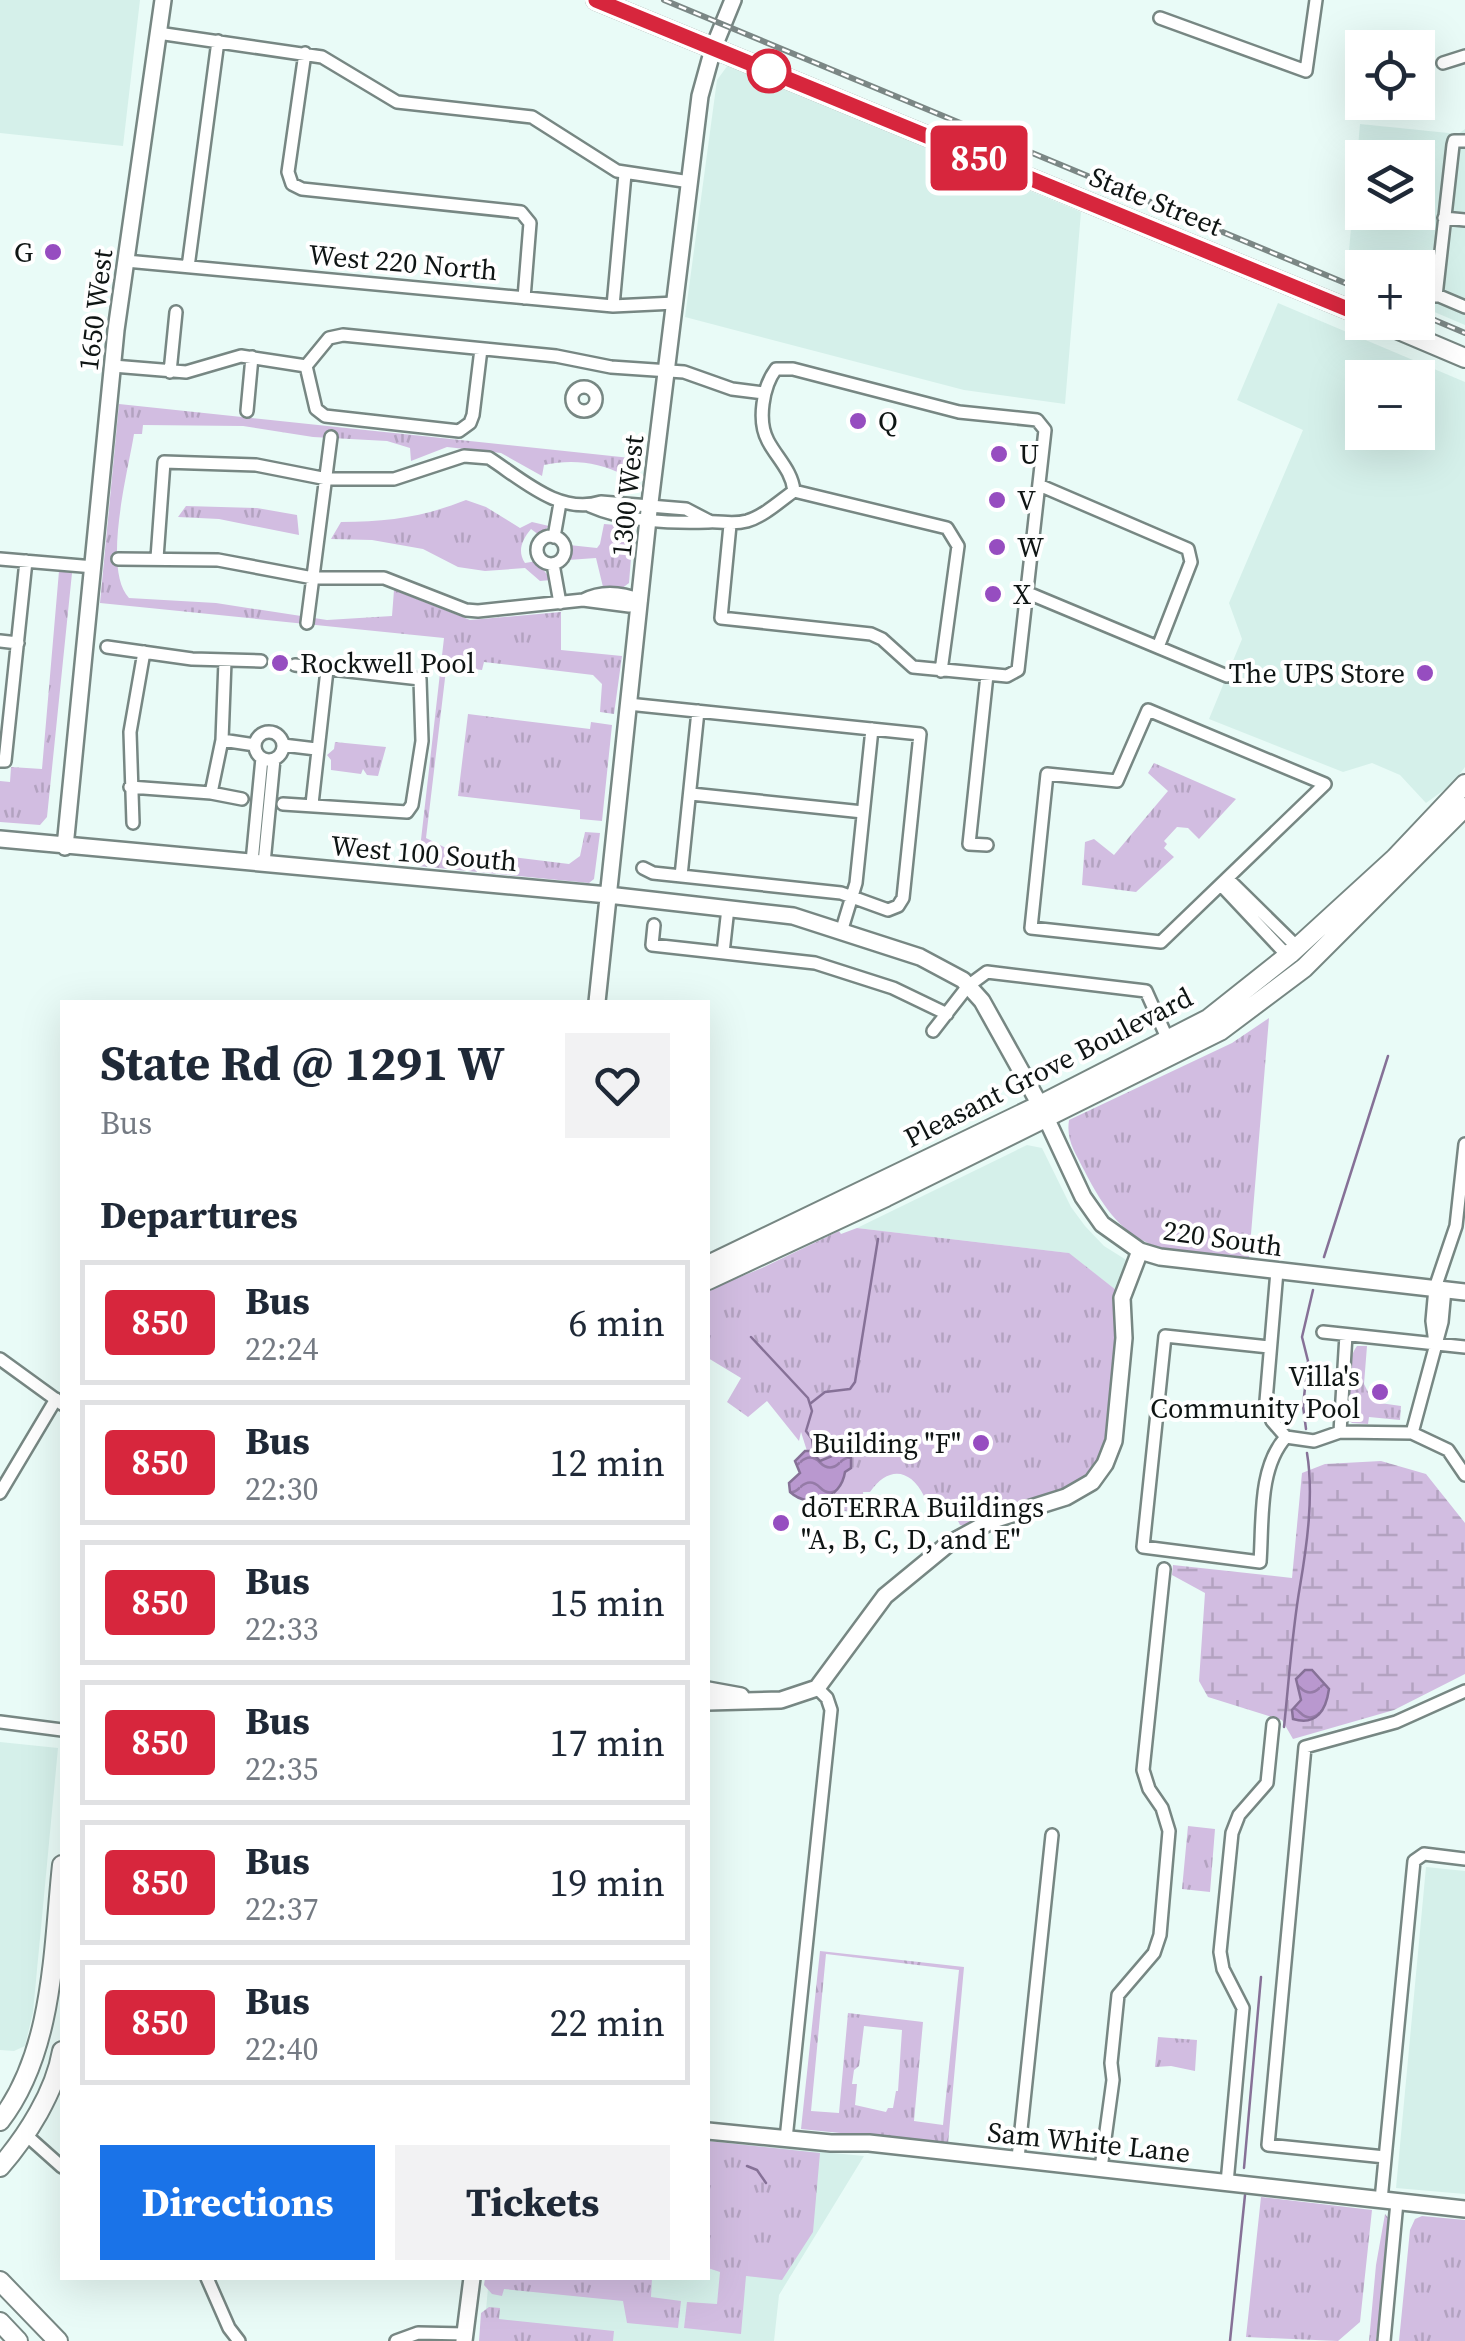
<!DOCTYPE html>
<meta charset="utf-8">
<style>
body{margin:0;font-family:"Source Serif 4",serif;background:#f2f2f3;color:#1f2937;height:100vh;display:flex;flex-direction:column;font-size:38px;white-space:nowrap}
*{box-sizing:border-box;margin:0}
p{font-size:32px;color:#747a83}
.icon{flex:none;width:55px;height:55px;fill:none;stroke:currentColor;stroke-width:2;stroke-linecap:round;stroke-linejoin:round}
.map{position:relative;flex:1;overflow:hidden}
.sheet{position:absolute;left:60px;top:1000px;width:650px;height:1280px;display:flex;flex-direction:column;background:#fff;border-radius:0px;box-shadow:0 10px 40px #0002}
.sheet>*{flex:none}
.badge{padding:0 20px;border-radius:8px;font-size:35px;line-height:65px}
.controls{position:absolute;left:1345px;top:30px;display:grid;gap:20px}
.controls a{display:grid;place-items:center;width:90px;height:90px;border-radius:0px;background:#fff;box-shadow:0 10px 40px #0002;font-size:50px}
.map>.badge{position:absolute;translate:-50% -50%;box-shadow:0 0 0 5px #fff}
h2{padding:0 40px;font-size:38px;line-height:90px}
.round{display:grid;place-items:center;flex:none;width:105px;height:105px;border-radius:0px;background:#f2f2f3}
.summary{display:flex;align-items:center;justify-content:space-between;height:170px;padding:0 40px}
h1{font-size:48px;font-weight:700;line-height:75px}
.button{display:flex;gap:20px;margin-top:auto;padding:20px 40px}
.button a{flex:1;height:115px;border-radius:0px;background:#1a73e8;color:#fff;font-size:40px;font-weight:700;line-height:115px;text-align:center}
.button a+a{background:#f2f2f3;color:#1f2937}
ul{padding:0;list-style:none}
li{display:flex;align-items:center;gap:30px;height:125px;margin:0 20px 15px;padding:0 20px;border:5px solid #e0e1e3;border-radius:0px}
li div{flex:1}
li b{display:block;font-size:38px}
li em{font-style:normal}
li .badge{min-width:110px;font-weight:700;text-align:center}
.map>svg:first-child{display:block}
</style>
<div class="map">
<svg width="1465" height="2341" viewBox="0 0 1465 2341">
<defs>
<pattern id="grass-tufts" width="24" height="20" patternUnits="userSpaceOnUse" patternTransform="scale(2.5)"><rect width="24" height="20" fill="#d2bde1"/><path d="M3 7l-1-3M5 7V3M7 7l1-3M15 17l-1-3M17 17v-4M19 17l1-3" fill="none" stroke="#b3a2c0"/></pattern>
<pattern id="wetland-marsh" width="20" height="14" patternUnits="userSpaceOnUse" patternTransform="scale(2.5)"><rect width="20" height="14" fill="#d2bde1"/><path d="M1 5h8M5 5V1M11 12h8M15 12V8" fill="none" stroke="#b3a2c0"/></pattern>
<pattern id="water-waves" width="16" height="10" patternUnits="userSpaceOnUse" patternTransform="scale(2.5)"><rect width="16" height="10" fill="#b998cf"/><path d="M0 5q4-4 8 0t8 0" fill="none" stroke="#957ba7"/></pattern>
</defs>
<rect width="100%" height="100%" fill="#e9fbf7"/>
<path fill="#d5f0ea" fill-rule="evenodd" d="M0,0h140l-17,146 -123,-13z
M728,65l353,147 -16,192 -101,-14 -279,-73 32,-237z
M1360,124l98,10 7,-5v196l-47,-20v-37h-56v13l-15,-7zM1362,158h56v54h-56z
M1278,303l187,79v385l-13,17 -26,19 -26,-28 -28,-12 -29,9 -134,-53 33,-80 -13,-36 74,-173 -66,-30zM1362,378h56v54h-56z
M1027,1145l15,3 29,59 14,19 19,20 24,15 -12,29 -48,-37 -211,-25z
M0,1742l58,6 -25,264 -8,34 -11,5 -14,-1z
M1426,1867l39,4v323l-69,-6z
M708,2141l156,15 -85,139 -5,46h-291l6,-63h219z"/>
<path fill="url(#grass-tufts)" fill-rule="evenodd" d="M119,404l521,55 -2,24 -14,-1v-7c-26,-13 -52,-16 -80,-10l-2,11 -41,-23 -54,-6 -36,14 -1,-13 -23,-7 -74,-4 -70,-11 -100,-1 -1,9h-8c-6,38 -32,135 -5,164l87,5 111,17 65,-4 2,-26 76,30 91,-8v38l61,6 -8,58 -14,-2 2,-28 -9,-9 -109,-13 -2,8 -27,-3 -9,3 -20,168 22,11 121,15 11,-8 5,-24 15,1 -6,46 -5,4 -171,-17 26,-228 -344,-35z
M466,500l20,7 34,21 12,-6 17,4 -10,9 -8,-6c-9,11 -14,22 -6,34l12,-2 14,19 -11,1 -15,-13 -40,3 -27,-4 -35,-18 -51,-9 -41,-1 10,-17c47,0 82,-5 125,-22z
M186,506l71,2 40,7 2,20 -80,-16 -41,-2z
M604,524l25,2 4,7 -4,50 -8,6 -18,-2 -7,-29 -28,2 1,-15 28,3 3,-4z
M59,571l13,2 -25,244 -7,8 -40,-3v-41l10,1 1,-15 31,2z
M468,714l122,15 1,-7 21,3 -10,96 -22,-2v-9l-122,-14z
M335,742l51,5 -8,29 -11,-1 -4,-6 -2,5 -30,-4v-10l-4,-5 7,-6z
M1154,763l82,36 -37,40 -11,-11 -11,-1 -13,14 3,3 -3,4 10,9 -38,35 -54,-7 3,-43 9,-3 20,16 54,-64 -20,-18z
M1269,1018l-20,240c-88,-7 -122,-2 -165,-88 -9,-18 -18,-30 -15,-50l163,-77z
M857,1228l212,25 47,37c-6,52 17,168 -42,196 -23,11 -51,13 -75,23 -12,4 -23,11 -34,17l-5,-1c-8,-18 -17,-26 -36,-29 -14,-28 -36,-30 -54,-4h-7l2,22 -40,-6 -24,-76 -2,9 -32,-40 -19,16 -21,-15 14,-24 -33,-20v-68l54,-22 77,-37 2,3z
M1357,1346h10l-3,38 9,18 28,4 -1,14 -31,-3 -1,7 -16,-1 -5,-4c-2,-20 -2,-57 10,-73z
M1188,1826l27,3 -5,63 -28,-3z
M820,1951l144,16 -16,177 -147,-15zM826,1954l133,16 -16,155 -29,-4 9,-99 -75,-9 -9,100 -28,-2zM864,2026l38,4 -4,61h-2l-3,17h-5l-2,4 -31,-7 2,-21h-5l2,-14 5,-4z
M1158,2037l39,3 -2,31 -24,-5 -16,1z
M708,2141l112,12 -7,79 -31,48 -36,-4 -5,58 -57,-6 3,-26 30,2 3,-32 -12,-4z
M1261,2197l111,13 -12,112 -22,19 -92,-4z
M1385,2214l6,7 -15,120h-7l7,-76z
M1422,2216l43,4v121h-66l11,-111 5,-11z
M485,2278h167l-1,19 30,4 -3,27 -51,-5 -4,-22 -119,-12 -2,7 -10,-2 -8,-9z
M489,2307l11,1 -1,11 115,12 -1,10h-134l2,-28z"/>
<path fill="url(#wetland-marsh)" d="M1381,1461l45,13 39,49v151l-71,36 -101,29 -11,-19 -74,-23 -9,-16 6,-88 -33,-18 1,-10 119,13 10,-105 23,-9z"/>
<path fill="url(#water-waves)" stroke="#867197" stroke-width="2.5" d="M805,1451h6l9,10 19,-8 12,5v10l-6,4c-4,27 -35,38 -55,20l-1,-9 11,-10 -5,-12z
M1305,1670h7l17,19c-3,21 -12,37 -36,30l-1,-9 9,-10 -5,-21z"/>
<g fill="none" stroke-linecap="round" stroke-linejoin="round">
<path stroke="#867197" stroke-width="2.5" d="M1324,1257l64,-201
M751,1337l57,61 4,13 -6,20 6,8 2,14
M811,1403l14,-11 25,-3 5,-7 23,-143
M1306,1429l-3,-23 5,-45 -6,-24 11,-47
M1284,1727c5,-47 8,-95 16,-141 7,-41 14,-91 7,-133
M747,2166l10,4 9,13
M1244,2168l17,-191
M1230,2341l15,-146"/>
<g stroke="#778783" stroke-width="16">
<path id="street" d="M1160,18l146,53 10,-71
M158,33l164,24 75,45 135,15 85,54 73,11
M305,53l-17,119 4,12 10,5 219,23 9,11 -6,75
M1443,63l22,-7
M1444,218l21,2
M126,261l487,45 62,-3
M1360,261l15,7
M188,267l30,-226
M1418,287l47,20
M1436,296l17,-151 1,-4h11
M613,306l12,-132
M113,366l73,6 55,-16 65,10
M306,366l23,-28 14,-3 213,21 55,11 73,5 48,17 32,4
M306,366l10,43 9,7 134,15 11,-8 3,-8 8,-66
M170,372l6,-60
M572 399a12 12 0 1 1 24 0a12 12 0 1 1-24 0Z
M247,411l5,-54
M1039,485l149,64 3,13 -33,85
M590,506c36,16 80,17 118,16 14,-1 24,3 39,-1 17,-5 33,-20 47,-30l153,37 11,18 -17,125
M730,525l-9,93 150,16 11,5 31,28 94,9 11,-6 27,-240 -8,-10 -78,-8 -166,-43h-17c-13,17 -19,52 -8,72 9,17 24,30 26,50
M537 550a14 14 0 1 1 28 0a14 14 0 1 1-28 0Z
M554,537l6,-34
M157,558l7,-96 92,3 71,14h67l70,-23 25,2c34,22 70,57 112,44l85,7 23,12
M0,559l94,8
M118,559l100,1 95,18h71l82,32 12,1 105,-11c19,-10 38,-8 58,0
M553,564l7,39
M1028,593l199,83
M583,600l46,6 12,-6
M307,623l24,-186
M0,641l18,2
M107,647l85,12 69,2
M987,675l-18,169 18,1
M628,704l292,30 -17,164 -5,8 -10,4 -47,-17 -188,-20 -10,-5
M1148,710l177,74 -164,158 -130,-14 16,-154 70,7z
M255 746a14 14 0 1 1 28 0a14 14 0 1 1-28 0Z
M222,740l33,5
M283,745l33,4
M0,761h5l21,-200
M130,787l81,6 31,6
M211,793l11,-53 3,-79
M691,794l172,18
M283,804l124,8 5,-7 10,-64 -2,-62 -125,-14
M312,804l15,-134
M133,823l-3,-91 14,-80
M252,862l10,-104
M264,863l10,-104
M681,876l17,-165
M1228,879l64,63 3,10
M1221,885l62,66 10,-1
M654,925l-2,20 163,18 78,25 54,26
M842,929l14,-46 16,-154
M723,953l5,-45
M933,1031l35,-45 19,-14 159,19 22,49
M1277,1271l-11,130 6,20 14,16
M1323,1332l142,15
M1435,1343l-3,-22 3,-33 21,-62 9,-82
M1269,1347l-104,-11 -22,211 117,15c3,-41 -2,-94 26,-125
M0,1359l62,45
M1340,1432l6,-97
M1412,1433l30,-111 3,-33
M1286,1437l28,4 26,-9 72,1 36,17 17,25
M0,1493l56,-94
M0,1722l62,8
M25,2134l37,33
M786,2139l45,-429 -4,-12 -10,-10
M1385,2157l-117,-12 37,-398 91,-25 69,-31
M1018,2158l34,-323
M1101,2168l12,-88 -2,-17 7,-68 36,-42 6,-18 9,-104 -7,-23 -13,-19 -6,-19 21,-201
M1227,2183l16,-175 -20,-39 -3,-17 12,-119 7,-18 28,-32 6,-59
M1381,2200l33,-339 10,-7 41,5
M207,2278l22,50 10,13
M396,2341l22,-8 47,1
M1384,2341l13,-139"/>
</g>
<g stroke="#778783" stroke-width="20">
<path id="secondary" d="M0,839l608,56 185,21 127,41 43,23 19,21 58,104 43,92 19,27 38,27 20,6 305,35
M65,847l51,-517 47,-330
M597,1002l51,-483 52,-423 13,-47 20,-49
M708,1690l33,6
M708,1702l73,-2 36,-12 68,-92 62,-51 46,-25 73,-23 26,-15 13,-18 9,-23 10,-103 -2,-40 18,-47
M708,2131l123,12h38l596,66
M464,2341l8,-63"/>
</g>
<g stroke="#778783" stroke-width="22">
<path id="primary" d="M596,0l766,315
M1380,322l85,36
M708,1265l332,-160 168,-86 82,-65 105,-96 70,-74
M708,1280l178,-83 334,-166 84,-63 161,-161
M0,2121c54,-70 53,-172 62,-256
M0,2167c27,-31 55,-75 62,-116
M0,2281l58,60
M0,2322l18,19"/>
</g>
<use href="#street" stroke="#fff" stroke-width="11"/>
<use href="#secondary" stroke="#fff" stroke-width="15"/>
<use href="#primary" stroke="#fff" stroke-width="18"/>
<g stroke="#7b8785" stroke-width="6">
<path id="rail" d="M664,0l698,290
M1418,313l47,20"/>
</g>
<use href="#rail" stroke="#fff" stroke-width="2.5" stroke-dasharray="8" stroke-linecap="butt"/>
</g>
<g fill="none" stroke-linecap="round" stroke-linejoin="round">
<g stroke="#fff" stroke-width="22">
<path id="line" d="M596,0l766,315"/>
</g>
<use href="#line" stroke="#d7263d" stroke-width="15"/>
</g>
<circle fill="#fff" stroke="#d7263d" stroke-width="5" cx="769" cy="71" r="20"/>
<g fill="#964dc0" stroke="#fff" stroke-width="4">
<circle cx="53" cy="252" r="10"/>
<circle cx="858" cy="421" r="10"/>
<circle cx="999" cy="454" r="10"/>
<circle cx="997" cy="500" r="10"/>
<circle cx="997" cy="547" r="10"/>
<circle cx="993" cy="594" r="10"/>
<circle cx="280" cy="663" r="10"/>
<circle cx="1425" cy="673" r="10"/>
<circle cx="1380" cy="1392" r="10"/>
<circle cx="981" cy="1443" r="10"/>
<circle cx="781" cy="1523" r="10"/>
</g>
<g text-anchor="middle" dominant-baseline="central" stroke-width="8" stroke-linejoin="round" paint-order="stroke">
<g font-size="28" fill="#0f1514" stroke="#fff">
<text transform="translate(1156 201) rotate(22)">State Street</text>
<text transform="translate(403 262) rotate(5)">West 220 North</text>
<text transform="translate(95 310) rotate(-83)">1650 West</text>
<text transform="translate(627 496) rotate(-84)">1300 West</text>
<text transform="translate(424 853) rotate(5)">West 100 South</text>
<text transform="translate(1048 1067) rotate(-27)">Pleasant Grove Boulevard</text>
<text transform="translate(1223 1238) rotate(8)">220 South</text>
<text transform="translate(1089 2142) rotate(6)">Sam White Lane</text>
</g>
<g font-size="28" fill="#0f1514" stroke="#fff" text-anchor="start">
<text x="33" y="252" text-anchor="end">G</text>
<text x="878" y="421">Q</text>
<text x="1019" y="454">U</text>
<text x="1017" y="500">V</text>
<text x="1017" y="547">W</text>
<text x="1013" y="594">X</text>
<text x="300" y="663">Rockwell Pool</text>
<text x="1405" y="673" text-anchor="end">The UPS Store</text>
<text x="1360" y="1376" text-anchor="end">Villa's<tspan x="1360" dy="32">Community Pool</tspan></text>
<text x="961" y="1443" text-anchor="end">Building "F"</text>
<text x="801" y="1507">dōTERRA Buildings<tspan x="801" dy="32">"A, B, C, D, and E"</tspan></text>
</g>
</g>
</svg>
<div class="controls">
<a><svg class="icon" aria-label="locate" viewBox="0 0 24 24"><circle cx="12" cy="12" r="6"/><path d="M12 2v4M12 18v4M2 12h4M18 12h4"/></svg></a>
<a><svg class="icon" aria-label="layers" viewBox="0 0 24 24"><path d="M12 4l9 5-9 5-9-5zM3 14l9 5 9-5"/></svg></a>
<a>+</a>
<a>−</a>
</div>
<b class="badge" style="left:979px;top:158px;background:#d7263d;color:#fff">850</b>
<section class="sheet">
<div class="summary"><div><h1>State Rd @ 1291 W</h1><p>Bus</p></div><a class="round"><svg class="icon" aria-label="heart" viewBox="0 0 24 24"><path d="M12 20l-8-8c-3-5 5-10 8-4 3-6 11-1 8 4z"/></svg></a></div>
<h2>Departures</h2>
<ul>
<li><span class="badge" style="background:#d7263d;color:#fff">850</span><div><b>Bus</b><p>22:24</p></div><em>6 min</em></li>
<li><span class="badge" style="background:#d7263d;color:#fff">850</span><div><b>Bus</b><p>22:30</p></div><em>12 min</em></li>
<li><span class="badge" style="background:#d7263d;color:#fff">850</span><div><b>Bus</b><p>22:33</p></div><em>15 min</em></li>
<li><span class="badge" style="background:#d7263d;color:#fff">850</span><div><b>Bus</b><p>22:35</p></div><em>17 min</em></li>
<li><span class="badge" style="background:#d7263d;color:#fff">850</span><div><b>Bus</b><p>22:37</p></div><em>19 min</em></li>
<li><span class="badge" style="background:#d7263d;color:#fff">850</span><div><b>Bus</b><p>22:40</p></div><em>22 min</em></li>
</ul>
<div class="button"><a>Directions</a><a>Tickets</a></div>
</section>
</div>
